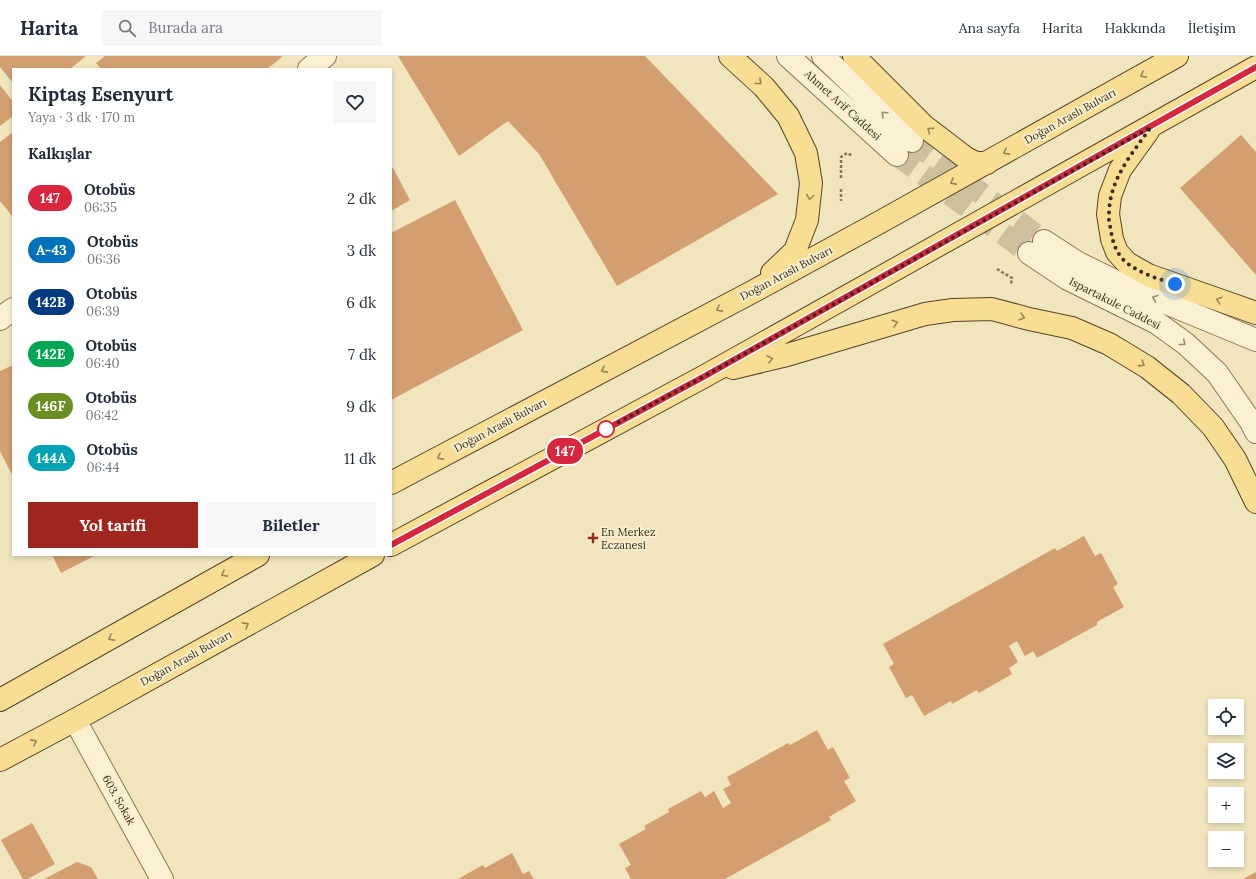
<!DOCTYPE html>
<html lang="tr">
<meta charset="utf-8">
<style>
body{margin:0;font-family:Lora,serif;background:#f6f6f7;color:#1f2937;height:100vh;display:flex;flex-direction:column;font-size:15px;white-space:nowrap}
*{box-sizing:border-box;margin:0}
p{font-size:13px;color:#747a83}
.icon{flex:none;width:22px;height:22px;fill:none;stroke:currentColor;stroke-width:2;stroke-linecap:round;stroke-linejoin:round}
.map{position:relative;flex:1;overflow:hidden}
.side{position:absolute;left:12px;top:12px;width:380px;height:488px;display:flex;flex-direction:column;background:#fff;border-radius:0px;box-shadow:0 2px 6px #0003}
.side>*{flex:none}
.badge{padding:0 8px;border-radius:13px;font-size:14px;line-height:26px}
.tools{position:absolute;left:1208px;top:643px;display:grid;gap:8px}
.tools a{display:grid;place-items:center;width:36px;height:36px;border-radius:0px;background:#fff;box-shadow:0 2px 6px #0003;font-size:20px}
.you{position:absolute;width:20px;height:20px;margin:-10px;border:3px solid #fff;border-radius:50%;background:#1a73e8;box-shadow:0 0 0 6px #1a73e833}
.map>.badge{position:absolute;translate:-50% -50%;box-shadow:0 0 0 2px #fff}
h2{padding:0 16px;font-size:15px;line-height:36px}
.round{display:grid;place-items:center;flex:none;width:42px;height:42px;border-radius:0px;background:#f6f6f7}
.head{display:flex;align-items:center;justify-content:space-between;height:68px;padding:0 16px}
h1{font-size:19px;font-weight:800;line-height:30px}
.action{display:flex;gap:8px;margin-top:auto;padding:8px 16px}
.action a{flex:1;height:46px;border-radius:0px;background:#9f2720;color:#fff;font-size:16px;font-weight:800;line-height:46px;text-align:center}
.action a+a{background:#f6f6f7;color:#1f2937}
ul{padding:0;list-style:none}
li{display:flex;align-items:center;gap:12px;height:52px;padding:0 16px}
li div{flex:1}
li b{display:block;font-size:15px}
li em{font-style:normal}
li .badge{min-width:44px;font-weight:700;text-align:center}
header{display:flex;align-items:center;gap:24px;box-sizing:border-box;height:56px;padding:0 20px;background:#fff;border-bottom:1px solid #e0e1e3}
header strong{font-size:19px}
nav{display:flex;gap:22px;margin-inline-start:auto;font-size:14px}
.search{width:280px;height:36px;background:#f6f6f7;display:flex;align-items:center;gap:10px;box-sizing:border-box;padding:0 14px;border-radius:0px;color:#747a83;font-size:15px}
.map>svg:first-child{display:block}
</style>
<header>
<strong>Harita</strong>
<div class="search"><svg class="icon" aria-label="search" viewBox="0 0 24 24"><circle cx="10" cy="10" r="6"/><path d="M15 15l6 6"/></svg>Burada ara</div>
<nav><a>Ana sayfa</a><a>Harita</a><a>Hakkında</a><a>İletişim</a></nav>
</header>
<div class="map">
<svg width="1256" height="823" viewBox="0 0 1256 823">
<rect width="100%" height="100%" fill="#f1e5be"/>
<path fill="#d39f71" d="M0,0h86l-16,13h-57v14l-13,-16z
M105,0h177v1l-15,12h-166l-5,-6z
M398,0h247l133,138 -161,92 -78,-132 -31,-33 -49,35z
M0,29l13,17v14l-13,10z
M13,76v85l-13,-16v-59z
M1241,79l15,17v123l-76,-87z
M393,112l17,32 -19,11v-42z
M455,144l68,130 -132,70v-167z
M13,309v112l-13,-26v-80z
M1084,480l11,20 6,-3 17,31 -5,3 11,20 -27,15v3l-60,33 -4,-7 -8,5 -8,-15 -8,5 9,16 -9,6 3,6 -33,19 -2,-3 -25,14 -1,-3 -27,15 -12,-21 -6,3 -17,-31 5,-3 -11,-20 172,-96 2,3z
M52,499h44l-35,18z
M817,674l11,20 5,-3 17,31 -6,3 12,20 -27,16 2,3 -106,59h-94l-6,-11 6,-3 -12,-21 27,-15 -2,-3 25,-14 -1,-3 33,-18 4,6 9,-6 9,17 8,-5 -8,-14 8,-4 -4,-8 61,-34 2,2z
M32,767l23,41 -27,15h-5l-22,-39z
M512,797l11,21 6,-3 5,8h-76l25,-14 2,3z
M77,806l14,5 7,12h-54z
M1256,816v7h-13z"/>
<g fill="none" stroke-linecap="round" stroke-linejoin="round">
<path stroke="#ccc09d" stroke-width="22" stroke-dasharray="22 11" stroke-linecap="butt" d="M912,85l132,100
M897,99l132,98"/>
<g stroke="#8b7555" stroke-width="24">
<path id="minor" d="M788,0l109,99
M823,0l89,85
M309,13l16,-13
M1044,185l34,22 47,23 131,54
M1029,197l39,26 89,44 29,21 31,29 34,49 5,10
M0,263l13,-10
M75,664l87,159"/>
</g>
<g stroke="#58422a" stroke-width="24">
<path id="major" d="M730,0l34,31 24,29 18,37 5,30 -4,37 -12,31 -23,22
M854,0l70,70 42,32 10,5h11
M1148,75l-28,39 -10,26 -2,18 4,25 5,13 10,11 21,12 108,38
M733,312l54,-13 138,-41 28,-4 39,-1 37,10 43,9 37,16 38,23 34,27 32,33 22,32 21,43
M391,427l363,-192 128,-70 295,-165
M391,489l314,-169 551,-309
M0,644l258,-145
M0,704l75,-40 298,-165"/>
</g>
<path stroke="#8b7555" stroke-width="2.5" stroke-dasharray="3 2" stroke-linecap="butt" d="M841,122v-21l6,-4 6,3
M841,133v12
M997,213l15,9 -1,6"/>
<use href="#minor" stroke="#fbf1d2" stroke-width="22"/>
<use href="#major" stroke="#f8de92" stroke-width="22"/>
</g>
<defs><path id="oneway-chevron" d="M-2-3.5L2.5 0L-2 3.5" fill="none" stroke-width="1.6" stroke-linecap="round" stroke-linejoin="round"/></defs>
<g stroke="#988456">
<use href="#oneway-chevron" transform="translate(1143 19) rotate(151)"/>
<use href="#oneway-chevron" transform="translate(759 26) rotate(43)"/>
<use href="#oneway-chevron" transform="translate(930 74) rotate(-144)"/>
<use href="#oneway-chevron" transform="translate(1006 96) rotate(151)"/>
<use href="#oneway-chevron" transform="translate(953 126) rotate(151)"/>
<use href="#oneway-chevron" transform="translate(810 141) rotate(98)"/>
<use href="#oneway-chevron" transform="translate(1219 244) rotate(-161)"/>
<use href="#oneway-chevron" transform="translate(719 253) rotate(152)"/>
<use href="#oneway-chevron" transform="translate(1022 261) rotate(15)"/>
<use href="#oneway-chevron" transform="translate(895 267) rotate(-16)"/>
<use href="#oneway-chevron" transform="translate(770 303) rotate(-14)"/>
<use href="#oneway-chevron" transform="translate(1142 308) rotate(32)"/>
<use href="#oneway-chevron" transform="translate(604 314) rotate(152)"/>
<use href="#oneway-chevron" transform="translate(440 401) rotate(152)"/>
<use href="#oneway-chevron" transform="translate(224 518) rotate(151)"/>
<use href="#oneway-chevron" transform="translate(246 569) rotate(-29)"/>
<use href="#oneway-chevron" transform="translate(111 582) rotate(151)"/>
<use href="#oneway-chevron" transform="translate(34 686) rotate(-28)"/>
</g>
<g stroke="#9a8e76">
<use href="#oneway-chevron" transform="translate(884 58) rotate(-137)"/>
<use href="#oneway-chevron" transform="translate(1155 242) rotate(-158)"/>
<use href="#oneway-chevron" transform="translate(1183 287) rotate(39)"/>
</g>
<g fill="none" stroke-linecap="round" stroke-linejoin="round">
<g stroke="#fff" stroke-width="9">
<path id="line" d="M391,489l314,-169 551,-309"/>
</g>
<use href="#line" stroke="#d7263d" stroke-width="6"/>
<path stroke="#392b1b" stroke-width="4" stroke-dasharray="0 7.2" d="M606,373l99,-53 446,-249c-19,27 -41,51 -42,86 -1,6 1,12 2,18 2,13 6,24 16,32 14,11 32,16 48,21"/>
</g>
<circle fill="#fff" stroke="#d7263d" stroke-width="2" cx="606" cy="373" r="8"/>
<path fill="#9f2720" stroke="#f8eece" stroke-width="1.5" d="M591 476h4v4h4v4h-4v4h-4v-4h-4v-4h4z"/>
<g text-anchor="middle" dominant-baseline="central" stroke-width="4" stroke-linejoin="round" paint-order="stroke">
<g font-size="11" fill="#392b1b" stroke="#f8eece">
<text transform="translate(843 49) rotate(42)">Ahmet Arif Caddesi</text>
<text transform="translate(1070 60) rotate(-29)">Doğan Araslı Bulvarı</text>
<text transform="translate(786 217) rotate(-28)">Doğan Araslı Bulvarı</text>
<text transform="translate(1115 247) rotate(27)">Ispartakule Caddesi</text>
<text transform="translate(500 369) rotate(-28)">Doğan Araslı Bulvarı</text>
<text transform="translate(186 602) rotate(-29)">Doğan Araslı Bulvarı</text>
<text transform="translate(119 744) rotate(61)">603. Sokak</text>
</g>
<g font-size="11" fill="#392b1b" stroke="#f8eece" text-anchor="start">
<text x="601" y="476">En Merkez<tspan x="601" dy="13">Eczanesi</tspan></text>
</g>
</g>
</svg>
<div class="tools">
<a><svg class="icon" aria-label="locate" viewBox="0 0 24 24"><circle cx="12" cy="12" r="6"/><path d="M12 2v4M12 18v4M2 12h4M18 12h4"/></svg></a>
<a><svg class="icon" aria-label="layers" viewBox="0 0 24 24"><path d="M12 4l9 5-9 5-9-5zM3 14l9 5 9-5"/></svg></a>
<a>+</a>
<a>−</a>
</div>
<div class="you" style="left:1175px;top:228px"></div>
<b class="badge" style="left:565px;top:395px;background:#d7263d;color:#fff">147</b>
<section class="side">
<div class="head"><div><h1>Kiptaş Esenyurt</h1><p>Yaya · 3 dk · 170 m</p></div><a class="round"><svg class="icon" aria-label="heart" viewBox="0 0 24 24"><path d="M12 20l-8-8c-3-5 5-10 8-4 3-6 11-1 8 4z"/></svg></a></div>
<h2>Kalkışlar</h2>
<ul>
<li><span class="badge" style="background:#d7263d;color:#fff">147</span><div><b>Otobüs</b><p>06:35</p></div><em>2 dk</em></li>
<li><span class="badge" style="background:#0072bc;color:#fff">A-43</span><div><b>Otobüs</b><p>06:36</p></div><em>3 dk</em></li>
<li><span class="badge" style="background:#003b80;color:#fff">142B</span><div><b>Otobüs</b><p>06:39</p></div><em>6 dk</em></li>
<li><span class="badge" style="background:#00a651;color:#fff">142E</span><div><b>Otobüs</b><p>06:40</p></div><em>7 dk</em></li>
<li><span class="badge" style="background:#6b8e23;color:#fff">146F</span><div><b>Otobüs</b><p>06:42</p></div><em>9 dk</em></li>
<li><span class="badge" style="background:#00a3b4;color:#fff">144A</span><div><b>Otobüs</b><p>06:44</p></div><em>11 dk</em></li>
</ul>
<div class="action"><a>Yol tarifi</a><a>Biletler</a></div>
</section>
</div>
